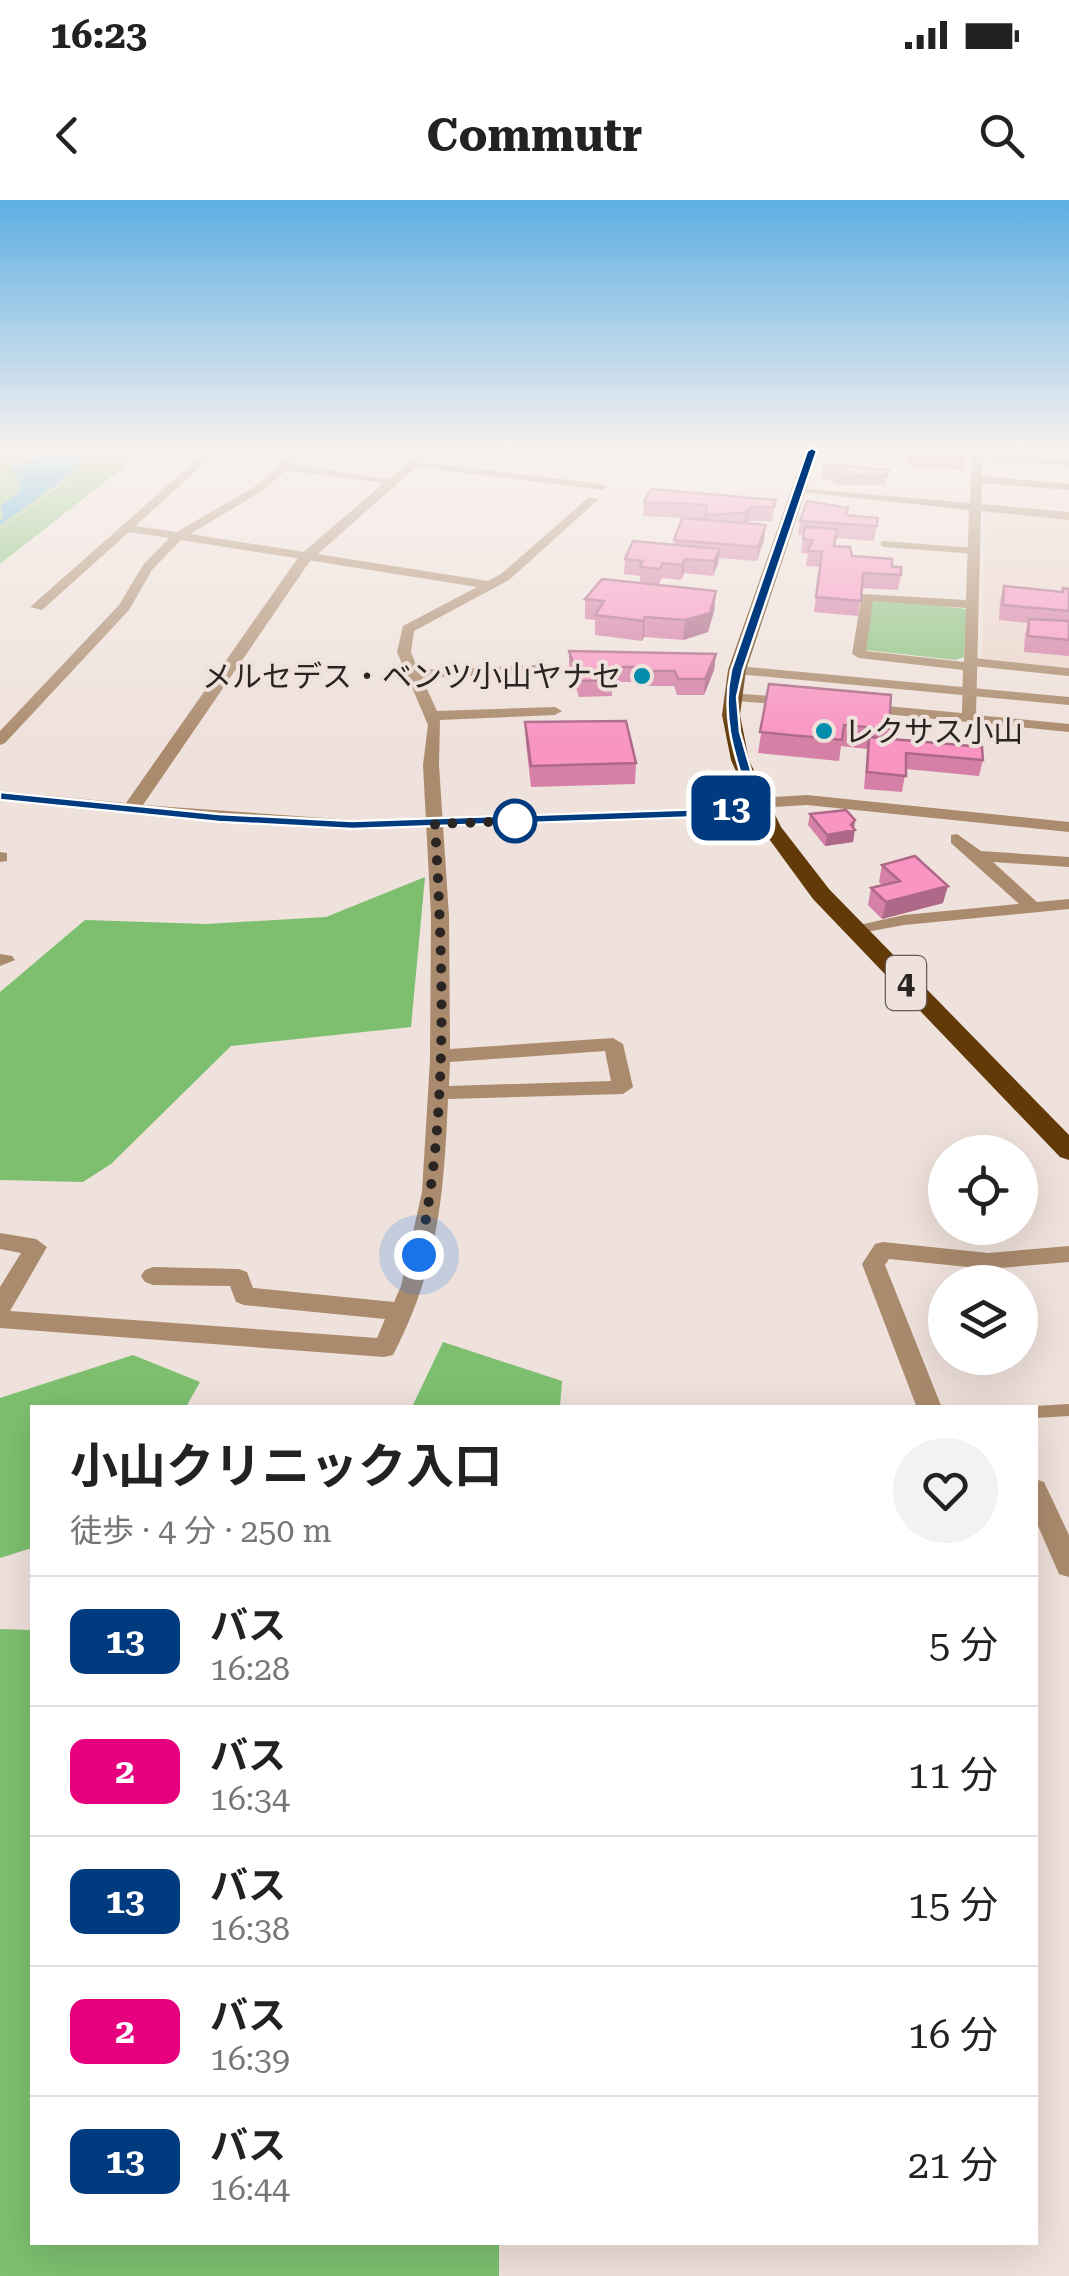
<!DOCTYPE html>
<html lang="ja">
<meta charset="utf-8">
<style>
body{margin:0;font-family:"Roboto Serif","Noto Sans JP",serif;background:#f2f2f2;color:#222;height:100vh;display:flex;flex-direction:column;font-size:38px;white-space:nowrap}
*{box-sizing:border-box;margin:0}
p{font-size:32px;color:#767676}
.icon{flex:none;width:55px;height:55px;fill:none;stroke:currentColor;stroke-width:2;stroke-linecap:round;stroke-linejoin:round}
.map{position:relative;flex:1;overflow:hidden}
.drawer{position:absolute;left:30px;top:1205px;width:1008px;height:840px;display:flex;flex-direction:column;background:#fff;border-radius:0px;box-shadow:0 10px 40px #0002}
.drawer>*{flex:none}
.badge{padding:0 20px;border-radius:15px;font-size:35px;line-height:65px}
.buttons{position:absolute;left:928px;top:935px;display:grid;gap:20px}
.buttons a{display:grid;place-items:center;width:110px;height:110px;border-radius:50%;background:#fff;box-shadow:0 10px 40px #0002;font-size:50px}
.you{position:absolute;width:50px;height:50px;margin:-25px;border:8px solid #fff;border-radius:50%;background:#1a73e8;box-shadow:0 0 0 15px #1a73e833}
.map>.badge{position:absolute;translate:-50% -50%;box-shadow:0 0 0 5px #fff}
.round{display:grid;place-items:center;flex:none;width:105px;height:105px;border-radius:52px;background:#f2f2f2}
.summary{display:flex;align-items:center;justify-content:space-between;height:170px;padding:0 40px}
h1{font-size:48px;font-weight:700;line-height:75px}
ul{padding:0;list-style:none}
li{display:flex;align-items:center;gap:30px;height:130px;padding:0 40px;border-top:2px solid #e0e0e0}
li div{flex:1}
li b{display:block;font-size:38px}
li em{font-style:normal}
li .badge{min-width:110px;font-weight:700;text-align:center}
.status{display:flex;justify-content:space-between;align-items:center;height:70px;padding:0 50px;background:#fff;direction:ltr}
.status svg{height:28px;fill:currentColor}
header{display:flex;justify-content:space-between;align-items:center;height:130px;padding:0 40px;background:#fff;font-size:45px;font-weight:700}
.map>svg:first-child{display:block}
</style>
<div class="status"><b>16:23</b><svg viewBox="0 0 49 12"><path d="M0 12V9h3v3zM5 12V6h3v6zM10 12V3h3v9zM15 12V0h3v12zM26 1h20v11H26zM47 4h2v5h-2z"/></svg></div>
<header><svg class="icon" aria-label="back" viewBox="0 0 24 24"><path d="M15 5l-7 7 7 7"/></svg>Commutr<svg class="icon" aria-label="search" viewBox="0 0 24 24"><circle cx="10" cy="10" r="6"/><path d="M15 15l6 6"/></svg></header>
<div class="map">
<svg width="1069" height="2076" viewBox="0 0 1069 2076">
<rect width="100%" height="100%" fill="#efe1db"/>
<path fill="#ecd6cc" d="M985,312l84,8v147l-87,-8z"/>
<path fill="#8cc381" d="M0,251h92l-22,26 -70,53z
M875,399l92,10 -3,48 -8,3 -91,-10 4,-49z"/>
<path fill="#7dbf6f" d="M92,251h52l-144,113v-34l70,-52z
M425,677l-14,150 -180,19 -120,118 -28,18 -83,-2v-188l85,-72 121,4 120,-7z
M443,1142l119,39 -2,26h-148z
M133,1155l67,27 -14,25 -154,1v140l-32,10v-160z
M0,1429l32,1v612l467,1v33h-499z"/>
<path fill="#2da5db" d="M54,251h28l-3,16 -66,49h-9l-4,-10 17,-11 4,-8 -4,-12 -8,-7z"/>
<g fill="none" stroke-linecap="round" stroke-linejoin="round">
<path stroke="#2da5db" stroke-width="4" d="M0,323l14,-13"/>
<path stroke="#ab8b6d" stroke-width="6" d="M884,344l91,7"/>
<path stroke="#ab8b6d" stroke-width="8" d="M973,462l96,10
M737,470l332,31"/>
<path stroke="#ab8b6d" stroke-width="12" d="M1035,1212l34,-2"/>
<path fill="#ab8b6d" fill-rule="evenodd" d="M196,251h12l5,5 -78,70 42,6 79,-46 37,-35h11l-12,13 106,17 -6,3 -106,-14 -22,20 -74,44 298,47 13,-7 88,-77 10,2 -90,81 -95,51 -3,21 7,18 122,-5 7,4 -7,4 -118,5 15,33 118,-4 7,4 -7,4 -115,5 -1,45 10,151 1,133 163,-11 10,6 10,43 -10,7 -175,5c-4,95 -10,170 -55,256l-9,2 -384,-29v-41l21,-34 -21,-4v-16l36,6 11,8 -37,64 367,27 8,-19 -141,-14 -8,-3 -6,-16 -77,-1 -8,-3 -4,-6 4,-6 8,-3 86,2 8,3 6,16 141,14 7,-16 21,-94 8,-132 1,-144 -8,-151 5,-40 -31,-73 6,-26 74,-39 -296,-47 -29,30 -23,40 -124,133 -5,2v-14l119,-126 24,-40 26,-27 -40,-6 -87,78 -12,-3 171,-151zM605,851l6,30 -162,5 1,-24z
M972,251l97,9v6l-87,-7v17l87,8v6l-87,-7 -1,21 88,8v8l-88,-9 -5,204 93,9v8l-205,-20 -7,-4 7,-4 98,9 1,-43 -104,-12 -7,-4 10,-60 104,6 3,-90 -178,-19 6,-3 173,15zM873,401l93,7 -2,54 -98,-11z
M413,261l189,23 6,3 -6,3 -193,-24z
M731,493l66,5 7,4 -7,4 -71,-6 -2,-3z
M957,634l24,17 88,6v10l-76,-5 44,40 32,-3v10l-165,16 -54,10v-8l54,-12 115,-11 -68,-61v-8z
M0,652l7,1v8l-7,1z
M0,754l12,2 3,4 -15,6z
M883,1042l105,11 81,-7v16l-81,7 -99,-10 -4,6 57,143h-25l-55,-144 13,-20z
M1035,1279l9,3 25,53v42l-10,-3 -24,-55z"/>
<path fill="#ab8b6d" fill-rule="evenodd" d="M421,251h13l-124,110 -167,244 209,15 352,-12 52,-10 51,-3 262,27v10l-262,-27 -51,3 -52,10 -352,12 -133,-7 -219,-22v-10l126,12 174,-248z"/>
<path fill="#623a08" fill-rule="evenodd" d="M805,251h14l-73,219 -6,45 9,45 32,67 48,62 240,246v25l-9,-3 -247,-258 -52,-71 -30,-68 -9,-45 6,-45z"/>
</g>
<path fill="#d580a7" d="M908,251h58l-4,19 -54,-3z
M824,264l65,6 -4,15h-44l-19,-8z
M776,300l-4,21h-23l-2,3 17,16 -7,21 -38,-3 -6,18 -29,-3 -3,7 -19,-2 -3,6 -19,-2v-6l-16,-2 1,-15 49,-14 8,-27 -39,-2 1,-14z
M847,315l31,3 -4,23 -38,-3 -2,8 18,10 40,11 9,8 -3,15 -36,-2 -4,28 -44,-4 6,-45 -14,-1 2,-12 -7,-1 2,-18h-5l2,-14z
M1004,386l58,6 1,-4 6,1v67l-45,-4 1,-18 3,-11 -29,-3 1,-19z
M716,391l-2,20 -6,21 -25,8 -39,-3 -2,4 -47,-6v-15l-10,-1v-20z
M569,451l147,3 -2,16 -10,25h-27l-3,-9h-27l-3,-4h-32v14l-33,1 -10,-30z
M769,484l120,45 -2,10 96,21 -4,16 -73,-7 -4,23 -38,-3 3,-40 -26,-3 -2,15 -81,-8z
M525,522l111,41 -1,21 -104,3 -5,-44z
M810,614l45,6 -2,22 -28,4 -17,-21z
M882,665l61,38 -61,16 -14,-14 3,-17 11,-3 -3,-3z"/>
<path fill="#ae6888" d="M751,307l-2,14 -6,6 1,-14z
M766,325l-2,15 -7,21 1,-14z
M720,349l-2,15 -5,12 1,-15z
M685,359l-1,14 -3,7 1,-15z
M716,391l-2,20 -6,21 -25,8 2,-20z
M645,417l-1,20 -2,4 1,-20z
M716,454l-2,16 -10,25 1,-16z
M855,620l-2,11 2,-1 -2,12 -28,4 2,-11 24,-10z
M948,686l-5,17 -61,16 4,-17z"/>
<path fill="#f895c2" stroke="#ae6888" stroke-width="2.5" d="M824,264l65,6 -2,6 -45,-1 -18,-7z
M651,289l125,11 -2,7h-23l-7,6 -39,2 2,-10 -63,-3z
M807,301l41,7 -2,7 32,3 -1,8 -77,-5z
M682,318l84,7 -8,22 -84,-7z
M805,327l32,2 -3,17 16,1 2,9 40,3v8h9v8l-38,-2 -2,28 -45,-4 6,-45 -14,-1 5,-11 -10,-1z
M633,341l87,8 -6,12 -29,-2 -3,6 -19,-2 -3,6 -20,-2 3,-6 -18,-2z
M602,379l114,12 -6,22 -25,7 -40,-3 -2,4 -48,-6 9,-14 -19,-2z
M1004,386l59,6v-4l6,1v22l-66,-6z
M1029,419l40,2v19l-41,-4z
M569,451l147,3 -11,25h-27l-3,-8h-27l-3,-4h-34l1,13 -33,1z
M769,484l122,11 -2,34 -45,-4 -2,15 -82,-8z
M626,521l10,42 -105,3 -6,-44z
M869,537l113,10 1,13 -77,-7v23l-39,-4z
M846,610l9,10 -4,5 4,5 -28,5 -17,-21z
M915,656l33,30 -62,16 -15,-14 29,-7 -18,-16z"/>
<linearGradient id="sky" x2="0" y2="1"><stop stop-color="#5daee3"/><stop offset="0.46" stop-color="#f8f2ef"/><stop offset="1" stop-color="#f8f2ef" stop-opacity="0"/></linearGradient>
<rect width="1069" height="542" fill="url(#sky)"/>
<path fill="#003b80" stroke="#fff" stroke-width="2.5" d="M812,248l5,3 -74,219 -6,27 3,35 21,73 -57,12 -352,12 -133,-7 -219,-22v-8l219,22 133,7 352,-12 45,-9c-15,-46 -28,-82 -18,-130l76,-219z"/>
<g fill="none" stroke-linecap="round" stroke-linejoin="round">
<path stroke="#2a2522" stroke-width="10" stroke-dasharray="0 18" d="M419,1055c30,-140 24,-289 16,-431l80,-3"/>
</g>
<g fill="#018dab" stroke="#efe1db" stroke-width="4">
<circle cx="642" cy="476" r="10"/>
<circle cx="824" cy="531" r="10"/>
</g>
<circle fill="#fff" stroke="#003b80" stroke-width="5" cx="515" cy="621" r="20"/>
<g text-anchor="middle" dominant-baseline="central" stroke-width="8" stroke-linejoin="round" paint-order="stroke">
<g font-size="30" fill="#2a2522" stroke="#efe1db" text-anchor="end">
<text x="622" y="476">メルセデス・ベンツ小山ヤナセ</text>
<text x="844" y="531" text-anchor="start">レクサス小山</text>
</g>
<rect fill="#efe1db" stroke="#655d5a" stroke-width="2.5" x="886" y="756" width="40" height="54" rx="8"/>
<g font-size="32" font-weight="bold" fill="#2a2522">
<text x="906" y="783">4</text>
</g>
</g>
</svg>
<div class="buttons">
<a><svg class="icon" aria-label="locate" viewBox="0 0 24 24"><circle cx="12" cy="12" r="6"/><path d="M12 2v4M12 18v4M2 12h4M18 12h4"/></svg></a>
<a><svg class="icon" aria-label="layers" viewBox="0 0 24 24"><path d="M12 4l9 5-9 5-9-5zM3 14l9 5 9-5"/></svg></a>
</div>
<div class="you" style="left:419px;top:1055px"></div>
<b class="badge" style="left:731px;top:608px;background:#003b80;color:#fff">13</b>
<section class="drawer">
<div class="summary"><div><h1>小山クリニック入口</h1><p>徒歩 · 4 分 · 250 m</p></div><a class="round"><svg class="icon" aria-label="heart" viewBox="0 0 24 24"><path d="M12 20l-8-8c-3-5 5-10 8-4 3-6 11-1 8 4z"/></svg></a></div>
<ul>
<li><span class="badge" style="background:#003b80;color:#fff">13</span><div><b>バス</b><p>16:28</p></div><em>5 分</em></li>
<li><span class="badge" style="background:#e6007e;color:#fff">2</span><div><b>バス</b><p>16:34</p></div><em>11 分</em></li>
<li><span class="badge" style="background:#003b80;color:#fff">13</span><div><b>バス</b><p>16:38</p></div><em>15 分</em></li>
<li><span class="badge" style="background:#e6007e;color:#fff">2</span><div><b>バス</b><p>16:39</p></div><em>16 分</em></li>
<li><span class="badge" style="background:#003b80;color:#fff">13</span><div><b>バス</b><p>16:44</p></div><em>21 分</em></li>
</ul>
</section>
</div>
